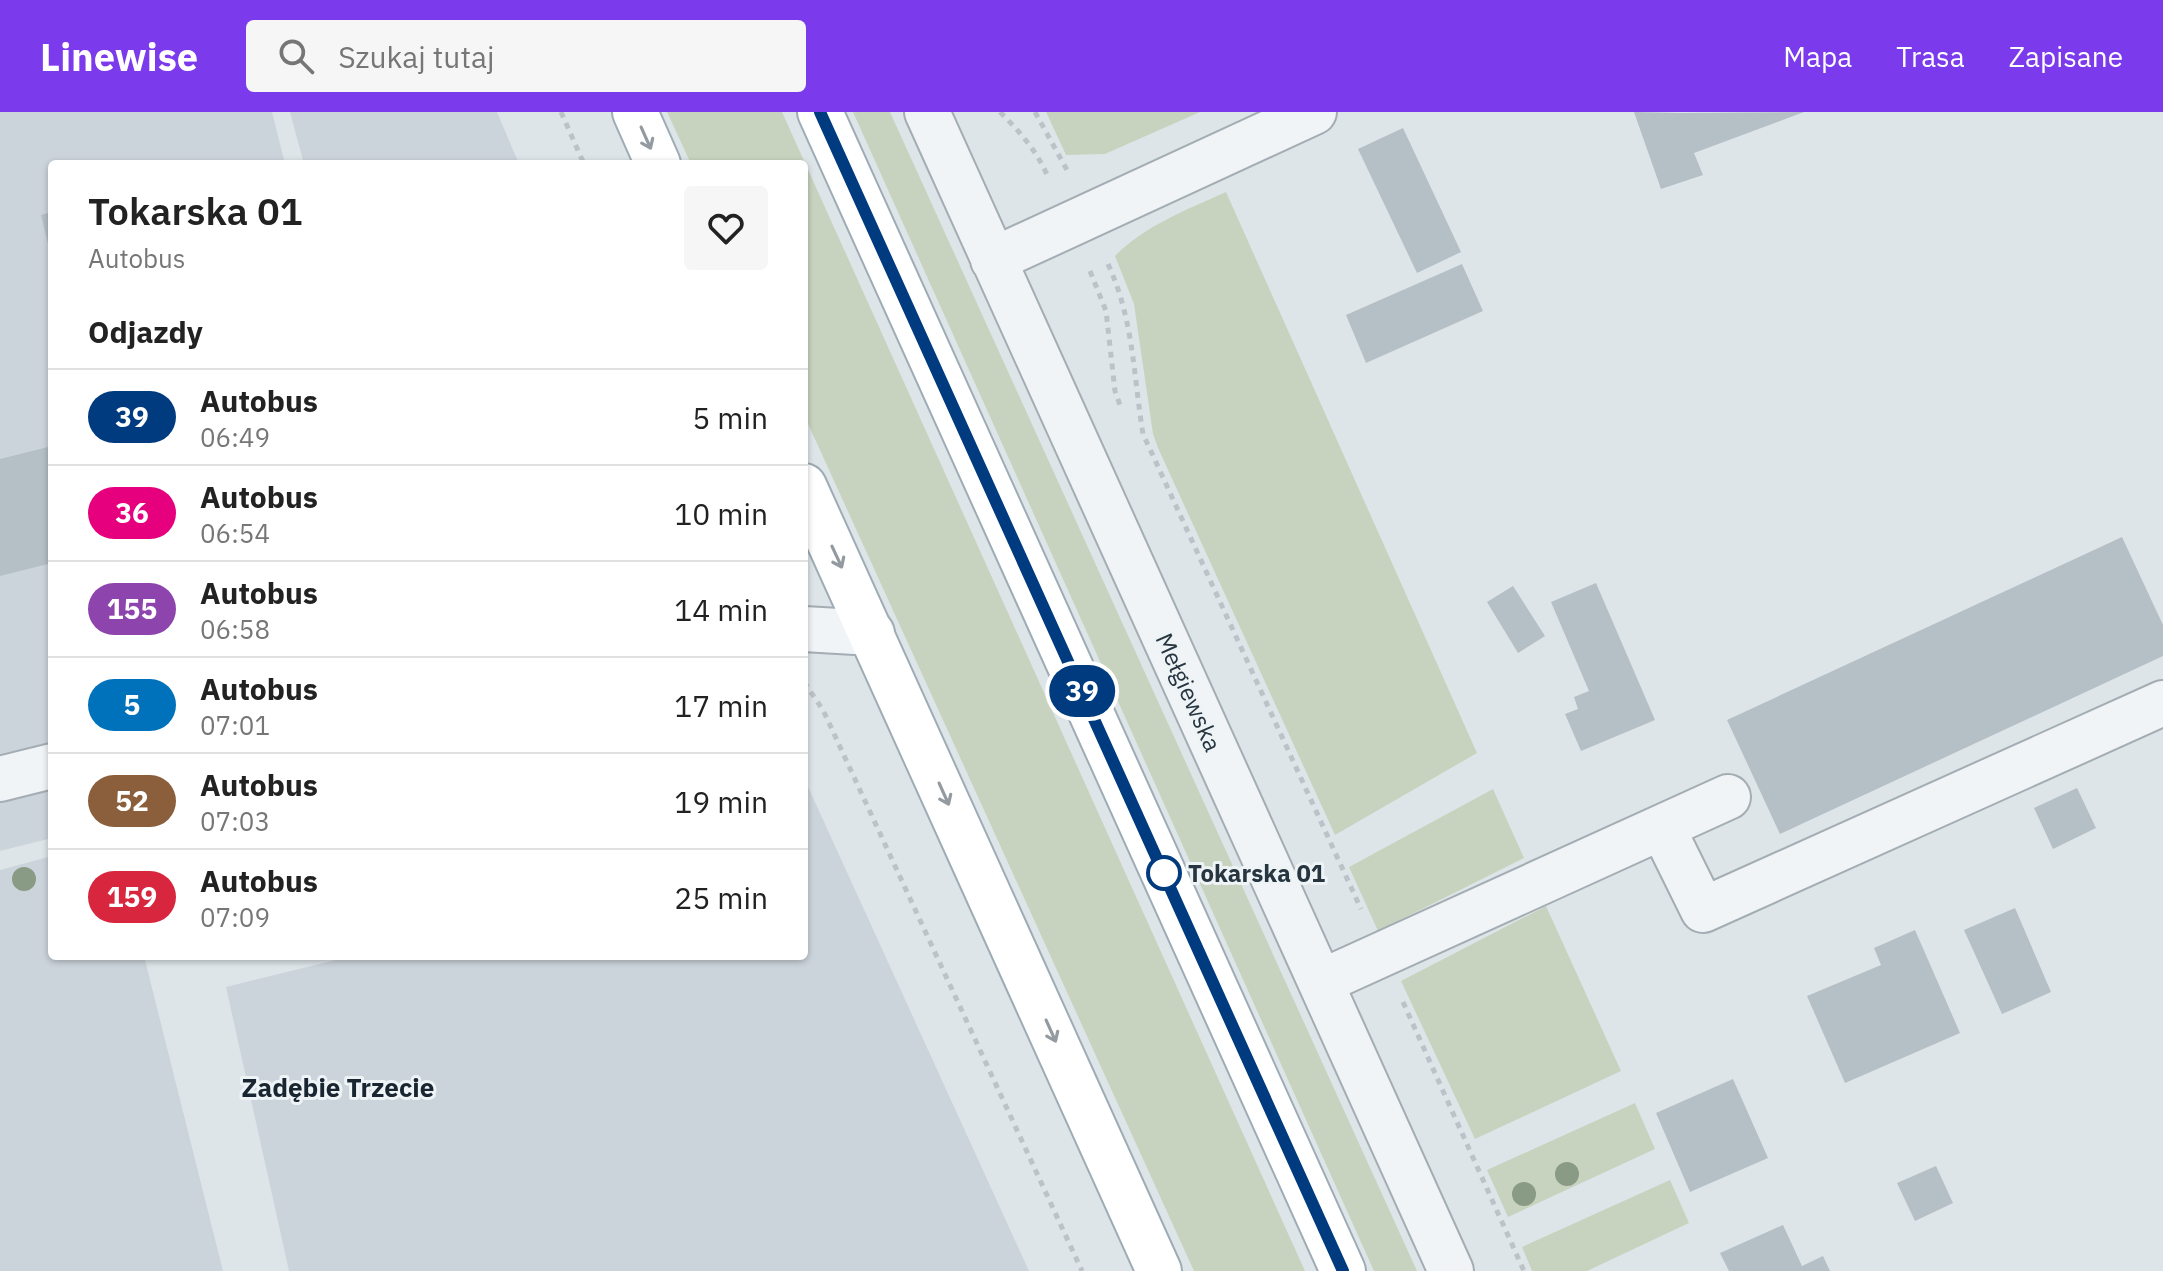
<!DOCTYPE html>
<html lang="pl">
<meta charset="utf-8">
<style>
body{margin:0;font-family:"IBM Plex Sans",sans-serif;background:#f6f6f6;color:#222;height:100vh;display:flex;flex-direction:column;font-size:30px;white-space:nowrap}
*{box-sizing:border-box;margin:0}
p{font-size:26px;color:#767676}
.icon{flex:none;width:44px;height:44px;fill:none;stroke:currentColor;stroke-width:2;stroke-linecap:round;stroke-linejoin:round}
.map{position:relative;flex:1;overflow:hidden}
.panel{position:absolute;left:48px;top:48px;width:760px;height:800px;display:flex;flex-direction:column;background:#fff;border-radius:8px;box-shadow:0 2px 6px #0004}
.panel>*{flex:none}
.badge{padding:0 16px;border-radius:26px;font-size:28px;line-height:52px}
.map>.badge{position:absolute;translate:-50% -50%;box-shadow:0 0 0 4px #fff}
h2{padding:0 40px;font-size:30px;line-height:72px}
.round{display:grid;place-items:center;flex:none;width:84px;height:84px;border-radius:8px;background:#f6f6f6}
.head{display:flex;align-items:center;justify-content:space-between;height:136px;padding:0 40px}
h1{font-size:38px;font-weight:600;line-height:60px}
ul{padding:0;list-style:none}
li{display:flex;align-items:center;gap:24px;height:96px;padding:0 40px;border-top:2px solid #e0e0e0}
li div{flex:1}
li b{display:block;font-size:30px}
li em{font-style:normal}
li .badge{min-width:88px;font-weight:700;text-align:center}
header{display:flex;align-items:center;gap:48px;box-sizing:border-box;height:112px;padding:0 40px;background:#7c3aed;color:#fff}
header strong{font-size:38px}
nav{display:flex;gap:44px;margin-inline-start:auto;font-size:28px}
.search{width:560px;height:72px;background:#f6f6f6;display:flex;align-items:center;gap:20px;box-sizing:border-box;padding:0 28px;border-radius:8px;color:#767676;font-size:30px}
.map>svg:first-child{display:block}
</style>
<header>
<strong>Linewise</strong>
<div class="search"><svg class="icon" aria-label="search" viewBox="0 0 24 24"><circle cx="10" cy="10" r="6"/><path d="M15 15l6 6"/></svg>Szukaj tutaj</div>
<nav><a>Mapa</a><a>Trasa</a><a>Zapisane</a></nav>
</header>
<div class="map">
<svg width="2163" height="1159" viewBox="0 0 2163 1159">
<rect width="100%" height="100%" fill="#dee5e9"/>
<path fill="#ccd4db" d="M0,0h272l13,52h-233v674l-52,13z
M290,0h207l22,52h-215z
M804,666l225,493h-740l-63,-284 126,-31h452z
M52,744v100h92l79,315h-223v-401z"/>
<path fill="#c8d3bf" d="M667,0h115l523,1159h-111l-390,-856v-251h-113z
M853,0h37l527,1159h-43z
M1046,0h154l-95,42 -39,1z
M1226,80l251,561 -142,82 -177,-387 -5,-14 -19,-130 -19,-48c31,-31 71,-46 111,-64z
M1493,677l31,69 -146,73 -29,-64z
M1546,794l75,165 -146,68 -74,-158z
M1635,991l20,46 -147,68 -21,-47z
M1670,1068l19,43 -102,48h-55l-10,-24z"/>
<path fill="#b5bfc6" d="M1634,0l47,1 123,-1 -110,41 9,22 -42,14z
M1403,16l58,124 -44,21 -59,-124z
M52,100v44h-1l-10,-41z
M1462,152l21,47 -117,52 -20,-48z
M52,334v117l-52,13v-117z
M2122,425l41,88v31l-383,178 -53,-114z
M1596,471l59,137 -74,31 -16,-37 13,-5 -4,-12 15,-6 -38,-89z
M1513,474l32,50 -27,17 -31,-51z
M2077,676l19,40 -43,21 -19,-41z
M2015,796l36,84 -49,22 -38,-84z
M1915,818l45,103 -115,50 -38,-87 74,-31 -7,-17z
M1733,967l35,79 -78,34 -34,-79z
M1936,1054l17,37 -38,18 -18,-38z
M1783,1113l19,41 21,-10 7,15h-101l-9,-18z"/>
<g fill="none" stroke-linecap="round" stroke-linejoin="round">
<g stroke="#a3adb3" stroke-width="48">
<path id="minor" d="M927,0l524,1159
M993,148l321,-148
M804,517l68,4
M0,667l52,-13
M1662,715l41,83 460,-207
M1321,870l407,-185"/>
</g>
<g stroke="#9dacb5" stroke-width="48">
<path id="major" d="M635,0l23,52
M820,0l523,1159
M804,374l355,785"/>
</g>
<path stroke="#bcc2c7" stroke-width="5" stroke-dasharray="6 6" stroke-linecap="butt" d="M561,0l23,52
M1000,0c20,20 37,39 48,65
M1035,0l32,58
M1108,152c26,57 25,109 35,170l218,475
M1090,159l16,40 9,80 6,17
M804,570l19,28 259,561
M1403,890l121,269"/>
<use href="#minor" stroke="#f1f4f7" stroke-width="44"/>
<use href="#major" stroke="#fff" stroke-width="44"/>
</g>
<g fill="#899a85">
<circle cx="24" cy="767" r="12"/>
<circle cx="1567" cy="1062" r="12"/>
<circle cx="1524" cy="1082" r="12"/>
</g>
<defs><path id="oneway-shaft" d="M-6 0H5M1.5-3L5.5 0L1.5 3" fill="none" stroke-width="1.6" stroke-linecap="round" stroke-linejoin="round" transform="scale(2)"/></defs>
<g stroke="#939aa0">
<use href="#oneway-shaft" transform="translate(646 26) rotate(66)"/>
<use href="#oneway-shaft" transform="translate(837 445) rotate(65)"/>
<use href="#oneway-shaft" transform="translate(944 682) rotate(66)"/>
<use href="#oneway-shaft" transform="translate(1051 919) rotate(66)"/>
</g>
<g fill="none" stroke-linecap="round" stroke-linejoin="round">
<g stroke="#fff" stroke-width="18">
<path id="line" d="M820,0l523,1159"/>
</g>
<use href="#line" stroke="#003b80" stroke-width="12"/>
</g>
<circle fill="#fff" stroke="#003b80" stroke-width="4" cx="1164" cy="761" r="16"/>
<g text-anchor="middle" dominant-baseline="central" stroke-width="6" stroke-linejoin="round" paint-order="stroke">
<g font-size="24" fill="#273540" stroke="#eef3f6">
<text transform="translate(1189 580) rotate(66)">Mełgiewska</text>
</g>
<g font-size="24" font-weight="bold" fill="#273540" stroke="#eef3f6" text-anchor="start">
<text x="1188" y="761">Tokarska 01</text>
</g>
<g font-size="26" font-weight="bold" fill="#192631" stroke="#eef3f6">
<text x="338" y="975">Zadębie Trzecie</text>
</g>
</g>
</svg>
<b class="badge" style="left:1082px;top:579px;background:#003b80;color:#fff">39</b>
<section class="panel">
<div class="head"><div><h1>Tokarska 01</h1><p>Autobus</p></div><a class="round"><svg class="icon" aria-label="heart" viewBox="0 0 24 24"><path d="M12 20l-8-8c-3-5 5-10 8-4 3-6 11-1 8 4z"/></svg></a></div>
<h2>Odjazdy</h2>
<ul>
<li><span class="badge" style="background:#003b80;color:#fff">39</span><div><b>Autobus</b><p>06:49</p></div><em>5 min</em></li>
<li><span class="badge" style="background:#e6007e;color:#fff">36</span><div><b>Autobus</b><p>06:54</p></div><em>10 min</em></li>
<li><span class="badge" style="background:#8e44ad;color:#fff">155</span><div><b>Autobus</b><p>06:58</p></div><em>14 min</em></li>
<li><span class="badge" style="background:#0072bc;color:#fff">5</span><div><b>Autobus</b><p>07:01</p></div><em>17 min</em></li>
<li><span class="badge" style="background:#8b5e3c;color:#fff">52</span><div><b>Autobus</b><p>07:03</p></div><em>19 min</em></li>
<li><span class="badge" style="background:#d7263d;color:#fff">159</span><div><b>Autobus</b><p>07:09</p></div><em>25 min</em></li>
</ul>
</section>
</div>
